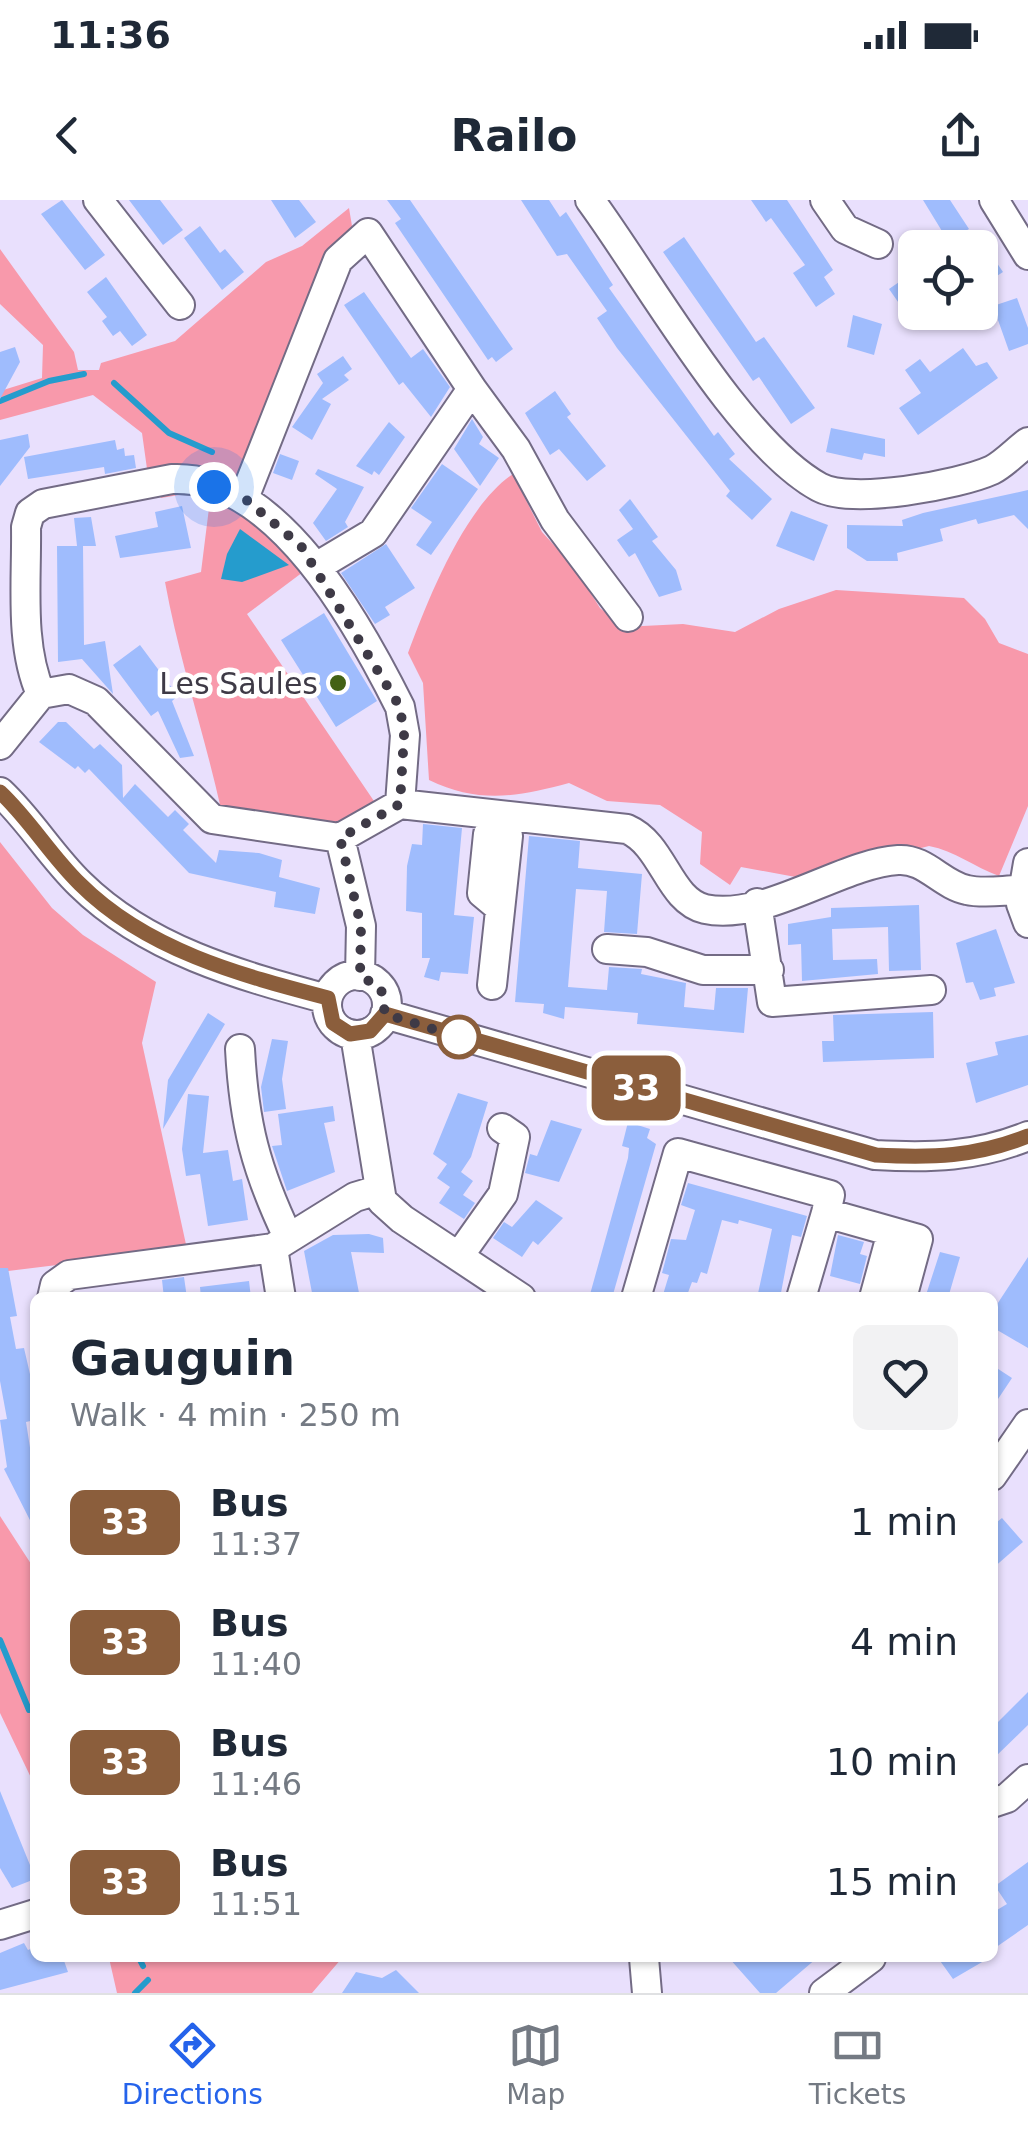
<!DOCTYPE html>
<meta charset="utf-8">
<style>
body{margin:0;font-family:"DejaVu Sans",sans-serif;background:#f2f2f3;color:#1f2937;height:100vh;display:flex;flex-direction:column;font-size:38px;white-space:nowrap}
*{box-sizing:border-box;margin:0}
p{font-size:32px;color:#747a83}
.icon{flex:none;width:55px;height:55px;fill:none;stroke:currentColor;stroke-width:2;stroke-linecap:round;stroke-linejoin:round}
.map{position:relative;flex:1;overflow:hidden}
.details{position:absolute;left:30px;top:1092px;width:968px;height:670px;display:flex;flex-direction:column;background:#fff;border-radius:15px;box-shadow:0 2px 8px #0004}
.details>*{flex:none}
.badge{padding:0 20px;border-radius:15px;font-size:35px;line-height:65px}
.buttons{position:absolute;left:898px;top:30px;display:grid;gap:20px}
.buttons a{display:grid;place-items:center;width:100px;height:100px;border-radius:15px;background:#fff;box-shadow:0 2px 8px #0004;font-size:50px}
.you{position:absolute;width:50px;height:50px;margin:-25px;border:8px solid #fff;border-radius:50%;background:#1a73e8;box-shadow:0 0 0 15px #1a73e833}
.map>.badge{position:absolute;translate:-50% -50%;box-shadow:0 0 0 5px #fff}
.round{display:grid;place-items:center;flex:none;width:105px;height:105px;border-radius:15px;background:#f2f2f3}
.head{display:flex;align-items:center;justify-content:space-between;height:170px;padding:0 40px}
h1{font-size:48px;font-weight:700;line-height:75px}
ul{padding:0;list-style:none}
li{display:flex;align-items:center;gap:30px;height:120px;padding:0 40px}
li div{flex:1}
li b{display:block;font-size:38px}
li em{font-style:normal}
li .badge{min-width:110px;font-weight:700;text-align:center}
.status{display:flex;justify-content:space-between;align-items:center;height:70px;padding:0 50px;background:#fff;direction:ltr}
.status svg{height:28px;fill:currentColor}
header{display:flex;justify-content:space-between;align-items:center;height:130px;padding:0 40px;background:#fff;font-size:45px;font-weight:700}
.tab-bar{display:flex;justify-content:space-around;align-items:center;height:140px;border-top:2px solid #e0e1e3;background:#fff;font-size:28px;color:#747a83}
.tab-bar a{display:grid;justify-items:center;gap:5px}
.tab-bar .current{color:#2563eb}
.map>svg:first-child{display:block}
</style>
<div class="status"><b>11:36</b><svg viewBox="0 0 49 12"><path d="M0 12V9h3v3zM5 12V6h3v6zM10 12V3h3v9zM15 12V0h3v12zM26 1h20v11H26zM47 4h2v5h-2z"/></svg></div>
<header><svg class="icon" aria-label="back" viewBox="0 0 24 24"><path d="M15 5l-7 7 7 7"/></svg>Railo<svg class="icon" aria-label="share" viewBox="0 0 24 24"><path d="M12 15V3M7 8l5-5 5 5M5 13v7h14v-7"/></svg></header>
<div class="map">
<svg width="1028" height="1793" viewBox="0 0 1028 1793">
<rect width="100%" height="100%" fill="#e9e0fd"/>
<path fill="#f899ab" d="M349,8l4,24 -105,234 12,54 43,52 -56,42 131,193 -33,19 -124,-17c-17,-76 -42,-150 -56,-227l36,-10 9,-72 -25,-6 -24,4 -13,-22 -6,-43 -49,-38 -93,25v-29l42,-13 1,-33 -43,-41v-55l74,103 4,18h21l2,-7 74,-22 91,-79 36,-16z
M513,274l29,58 33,36 25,40 23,19 60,-3 52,8 44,-23 57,-19 128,8 21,21 14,24 29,11v152l-29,70c-25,-9 -44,-25 -70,-30l-128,32 -60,-11 -11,18 -30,-21 2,-32 -42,-27 -53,-4 -38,-18c-52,14 -90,21 -140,-3l-6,-97 -15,-30c20,-54 57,-147 105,-179z
M0,642l52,66 31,27 73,47 -14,61 45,206 -187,23z
M0,1316l35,54v216l-35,-73z
M109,1758h233l-30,35h-195z"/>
<path fill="#259ccd" d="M240,329l49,36 -47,17 -21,-3 6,-25z"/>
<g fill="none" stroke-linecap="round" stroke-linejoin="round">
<path stroke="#259ccd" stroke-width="6" d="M114,183l55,50 43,19
M0,201l49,-20 35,-7
M0,1440l29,70
M33,1518l2,4
M139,1758l4,8
M135,1793l13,-13"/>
</g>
<path fill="#9fbcfd" d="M62,0l43,55 -20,15 -44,-56z
M129,0h31l23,30 -20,15z
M271,0h28l17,22 -21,16z
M387,0h23l103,149 -17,13 -4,-5 -4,3 -93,-137 6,-4z
M521,0h28l11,17 6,-5 47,73 -4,3 105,148 4,-4 17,22 -6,5 43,40 -20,21 -26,-24 4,-5 -113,-143 -20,-30 10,-7 -40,-57 -10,2z
M751,0h36l46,70 -9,7 11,17 -19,13 -23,-34 12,-8 -34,-47 -5,4z
M923,0h27l19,29 -21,12z
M200,26l20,27 5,-4 19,23 -22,18 -38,-52z
M684,37l66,96 6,9 8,-5 51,71 -24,16 -32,-47 -6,4 -90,-129z
M980,38l23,34 -23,15z
M915,71v29l-12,9 -14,-20z
M106,77l41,58 -15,11 -12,-15 -7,5 -11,-15 5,-4 -20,-25z
M364,92l47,66 12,-9 27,38 -19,30 -28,-35 -4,3 -55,-80z
M1017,98l11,30v16l-19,7 -16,-45z
M853,115l29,9 -8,31 -27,-8z
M15,147l5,15 -20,37v-47z
M963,148l13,18 11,-4 11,16 -80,57 -19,-27 22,-15 -16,-23 15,-11 10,13z
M343,156l9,13 -8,6 5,5 -27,19 9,5 -19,36 -20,-13 31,-44 -6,-9z
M555,191l16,23 -4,3 39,49 -19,15 -28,-32 -9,6 -25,-42z
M472,219l11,18 -4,7 20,14 -19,28 -26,-37z
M389,222l16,15 -26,38 -5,-4 -2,4 -16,-9z
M831,228l54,11v18l-21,-4 -2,7 -36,-8z
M28,234l2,13 -30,39v-46z
M115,240l2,10 7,-2 1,8 9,-1 2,13 -31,6 -1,-7 -76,12 -4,-22z
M280,254l19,7 -7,19 -19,-7z
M442,264l36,25 -47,66 -15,-10 16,-23 -21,-14z
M318,269l46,18 -19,35 3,5 -22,14 -13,-18 24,-34 -22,-15z
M1028,290v39l-14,-14 -36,9 -2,-5 -36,10 3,12 -46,12 1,8h-31l-20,-13v-23l56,1 -1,-6 21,-7z
M630,299l28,38 -6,4 24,29 6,20 -23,7 -24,-44 -6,4 -12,-17 16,-11 -14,-19z
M182,306l9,42 -71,10 -5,-22 43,-9 -3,-15z
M791,311l37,14 -14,36 -38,-15z
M91,317l5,29h-13l1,99 21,-4 8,53 -31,-35 -24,3 -1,-116h20l-3,-28z
M386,344l29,44 -30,19 5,8 -15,9 -34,-51z
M324,413l53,88 -41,26 -55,-87z
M140,445l38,51 -6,5 22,55 -14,2 -22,-47 -7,5 -38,-51z
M58,522h8l28,27 6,-5 22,21 1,33 12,-14 33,33 7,-7 14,14 -6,6 33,33 3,-13 40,3 23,7 -3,17 41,11 -5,26 -41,-7 2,-15 -87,-19 -100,-104 -4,4 -7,-7 -3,3 -36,-27z
M423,624l39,4 -8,87 20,2 -6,57 -27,-2 -2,9 -15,-4 6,-19h-8v-45l-16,-2 1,-45 5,-22 10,1z
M529,636l51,5 -2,27 64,6 -5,60 -33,-2 3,-41 -31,-2 -8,98 39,3 2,-23 33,2 -1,5 45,9 -2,24 30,3 2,-22h32l-4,45 -107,-9 1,-11 -73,-6 -1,12 -21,-6 1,-9 -29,-2z
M919,705l2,65 -32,1 -1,-44 -56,2 1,31 44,-1 1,15 -76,7 -1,-37 -13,1v-21l43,-7v-9z
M996,729l19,54 -21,5 2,8 -16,4 -7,-18 -7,1 -10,-40z
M933,812l1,46 -111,4 -1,-21h12l-1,-26z
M208,813l17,11 -62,105 5,-49z
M1028,835v50l-52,18 -10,-40 32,-8 -3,-13z
M272,839l16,2 -6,38 4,30 -22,3 -3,-25z
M458,893l30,9 -17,55 -10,15 12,9 -10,14 12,8 -11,16 -25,-16 11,-16 -13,-9 10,-14 -14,-10z
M188,894l21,2 -6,57 25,-3 5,31 9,-2 6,41 -40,6 -8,-52 -14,2 -4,-27z
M333,906l2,15 -11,2 11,49 -48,19 -15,-45 10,-1 -4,-31z
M551,920l31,9 -23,53 -34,-9 5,-19 7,2z
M628,922l22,7 -3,9 9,6 -44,154h-23l39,-140 1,-10 -7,-2z
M688,983l119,33 -6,21 -9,-2 -12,63h-23l15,-69 -33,-9 -1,4 -16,-4 -15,54 -6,-2 -4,11 -5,-1 -6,16h-24l7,-23 -7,-2 9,-34 15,1 9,-30 -14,-5z
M536,1000l27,18 -25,27 -5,-4 -11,16 -29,-19 11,-16 8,5z
M369,1034l14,4 1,15 -33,-1 9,46h-47l-9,-47 29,-16z
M838,1035l26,7 -4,12 7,2 -7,28 -30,-8z
M940,1052l20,5 -12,41h-23z
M1028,1057v91l-36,-21v-15z
M0,1068h8l9,48 -7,1 6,32 8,-1 11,48v24l-9,2 5,32 4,-1v77l-31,-61 3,-2 -7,-47 7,-1 -7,-38z
M184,1077l3,21h-23l-2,-18z
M249,1081l2,17h-50l-1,-11z
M992,1165l20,13 -20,30z
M1002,1318l21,24 -31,27v-43z
M1028,1492v33l-36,35v-32z
M0,1591l30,74 5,-2v16l-23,9 -12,-20z
M1028,1662v63l-36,25v-37l15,-9 -12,-18z
M24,1743l4,7 7,-3v11h28l5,14 -68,18v-37z
M729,1758h88l-41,35h-16z
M938,1758h51l-36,21z
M396,1770l23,23h-77l14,-21 26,6z"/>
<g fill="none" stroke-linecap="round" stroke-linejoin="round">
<g stroke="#736b85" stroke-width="32">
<path id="minor" d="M98,0l82,105
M590,0c57,77 149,243 229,287 32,18 140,-2 173,-17 12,-6 25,-20 36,-28
M825,0l20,29 33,15
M994,0l34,55
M472,189l44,60 39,71 73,97
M244,298l94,-238 30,-27 104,156 -99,144 -57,34
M41,494l28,-5 27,12 116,118 128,19 21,88 -1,50
M0,545l41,-51c-22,-49 -14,-114 -15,-167l4,-14 13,-9 129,-25c105,-5 187,146 228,228l5,28 -5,69 -60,34
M0,592c30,28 51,64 80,92 67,66 159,91 247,115
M400,604l227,25c37,16 41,71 78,80 59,13 137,-46 193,-49 27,-2 44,25 69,30 17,4 37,0 54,0
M499,617l-11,17 -6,59 18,15
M1028,663l-7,41 7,19
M757,703l15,99 159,-12
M607,749l40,3 56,18h66
M327 805a30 30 0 1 1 60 0a30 30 0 1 1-60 0Z
M492,785l16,-149 -9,-19
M385,814l490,141c56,3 101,2 153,-19
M355,835l27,166 20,18 119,79
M240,849c4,75 16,121 48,188
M273,1048l8,50
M459,1056l44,-62 12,-57 -13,-9
M52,1098l3,-13 14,-10 204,-27 82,-51 23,-7
M636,1098l42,-145 152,42 -4,18
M801,1098l25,-85 92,26 -16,59
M874,1098l18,-66
M992,1276l36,-52
M992,1603l15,-5 21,-19
M0,1725l35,-11
M644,1758l3,35
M824,1793l47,-35"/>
</g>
<use href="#minor" stroke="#fff" stroke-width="28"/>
</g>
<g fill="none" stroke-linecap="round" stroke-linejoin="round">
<g stroke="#fff" stroke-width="22">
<path id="line" d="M0,592c30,28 51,64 80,92 66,66 160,91 248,114l5,25 17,11 20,-3 15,-17 491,141c55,3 100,2 152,-19"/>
</g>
<use href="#line" stroke="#8b5e3c" stroke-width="15"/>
<path stroke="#3e3a46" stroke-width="10" stroke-dasharray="0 18" d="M214,287l30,11 57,48 99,161 4,28 -4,69 -60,34 21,88 -1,50 21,12 4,26 80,25 -6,-2"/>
</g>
<circle fill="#436215" stroke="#fff" stroke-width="4" cx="338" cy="483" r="10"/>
<circle fill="#fff" stroke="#8b5e3c" stroke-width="5" cx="459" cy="837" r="20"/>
<g text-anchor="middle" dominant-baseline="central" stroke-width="9" stroke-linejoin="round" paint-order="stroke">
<g font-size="30" fill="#3e3a46" stroke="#fff" text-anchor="end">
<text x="318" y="483">Les Saules</text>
</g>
</g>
</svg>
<div class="buttons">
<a><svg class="icon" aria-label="locate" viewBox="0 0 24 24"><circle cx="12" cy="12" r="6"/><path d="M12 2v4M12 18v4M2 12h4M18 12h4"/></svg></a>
</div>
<div class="you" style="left:214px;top:287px"></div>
<b class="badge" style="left:636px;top:888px;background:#8b5e3c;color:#fff">33</b>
<section class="details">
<div class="head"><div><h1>Gauguin</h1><p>Walk · 4 min · 250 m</p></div><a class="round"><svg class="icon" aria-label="heart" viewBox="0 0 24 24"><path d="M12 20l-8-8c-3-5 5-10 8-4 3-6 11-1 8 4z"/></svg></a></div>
<ul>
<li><span class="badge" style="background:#8b5e3c;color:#fff">33</span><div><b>Bus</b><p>11:37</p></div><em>1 min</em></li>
<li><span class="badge" style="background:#8b5e3c;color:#fff">33</span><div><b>Bus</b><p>11:40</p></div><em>4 min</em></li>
<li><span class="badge" style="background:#8b5e3c;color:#fff">33</span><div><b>Bus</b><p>11:46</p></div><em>10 min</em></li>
<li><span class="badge" style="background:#8b5e3c;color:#fff">33</span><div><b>Bus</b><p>11:51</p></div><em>15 min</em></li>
</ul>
</section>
</div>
<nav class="tab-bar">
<a class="current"><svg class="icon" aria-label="directions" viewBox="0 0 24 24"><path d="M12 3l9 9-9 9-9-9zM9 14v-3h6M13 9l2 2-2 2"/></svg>Directions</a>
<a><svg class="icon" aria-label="map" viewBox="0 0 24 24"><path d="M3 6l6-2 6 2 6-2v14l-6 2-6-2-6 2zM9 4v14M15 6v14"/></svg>Map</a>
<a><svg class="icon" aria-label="tickets" viewBox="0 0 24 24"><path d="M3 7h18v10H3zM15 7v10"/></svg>Tickets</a>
</nav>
